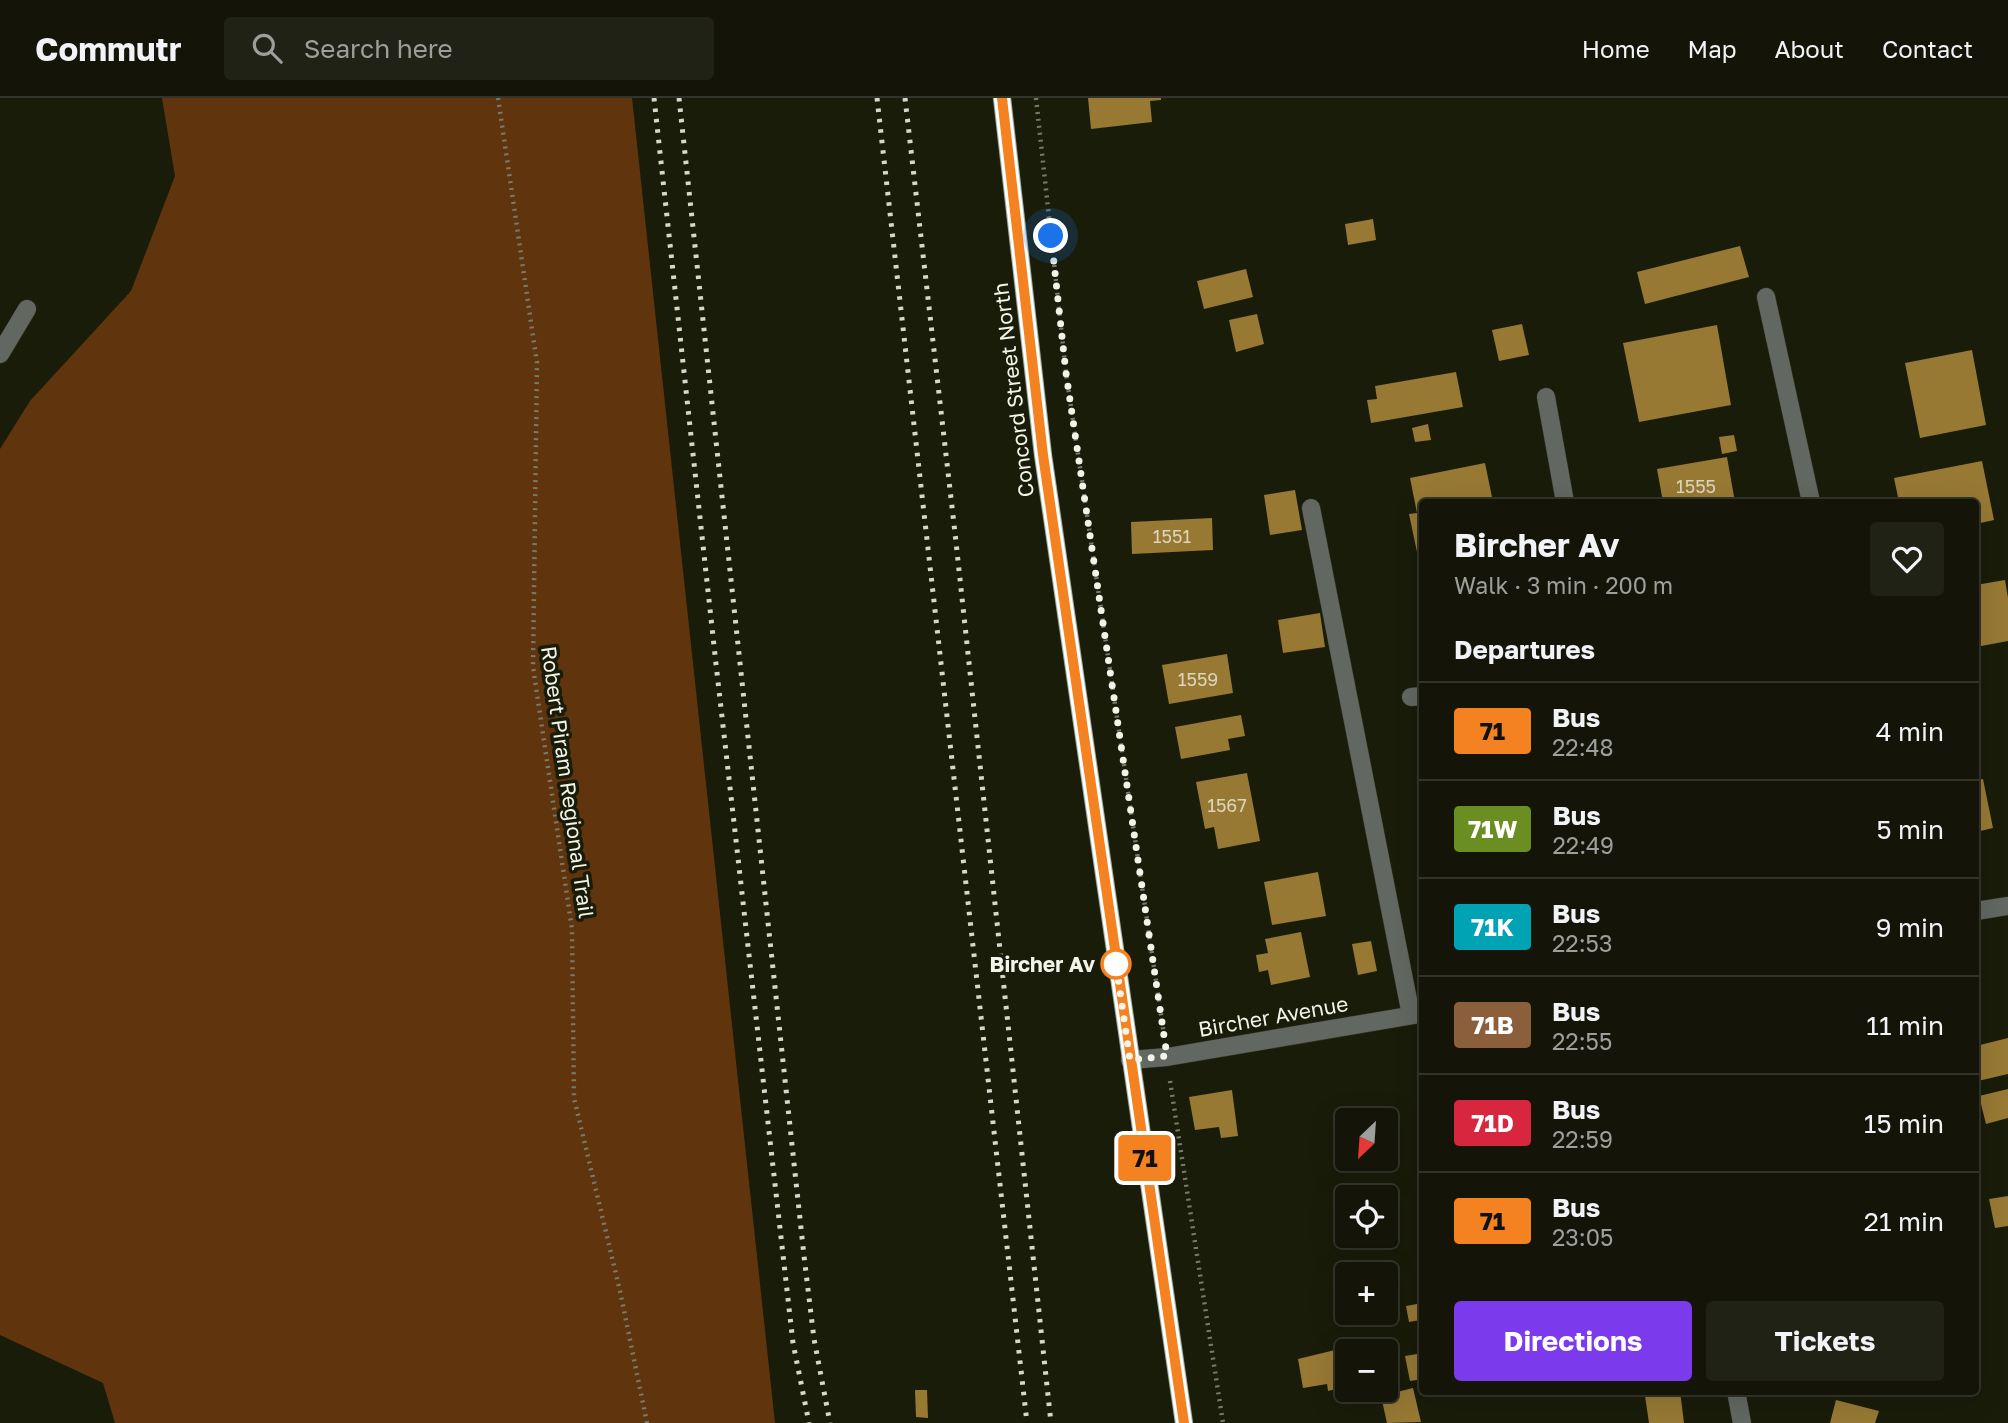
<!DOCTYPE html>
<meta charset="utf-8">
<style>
body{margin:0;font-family:"Golos Text",sans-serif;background:#212216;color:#f1f3f6;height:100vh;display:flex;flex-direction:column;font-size:26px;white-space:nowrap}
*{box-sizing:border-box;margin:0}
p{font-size:23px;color:#9d9f9c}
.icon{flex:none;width:38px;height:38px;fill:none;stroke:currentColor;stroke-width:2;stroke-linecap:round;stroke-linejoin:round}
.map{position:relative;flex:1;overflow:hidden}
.panel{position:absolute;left:1419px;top:401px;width:560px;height:896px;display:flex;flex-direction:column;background:#141508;border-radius:7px;box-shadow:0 7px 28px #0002,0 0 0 2px #333429}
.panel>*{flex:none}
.badge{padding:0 14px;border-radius:5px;font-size:24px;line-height:46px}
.needle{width:46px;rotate:205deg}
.fabs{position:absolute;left:1335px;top:1010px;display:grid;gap:14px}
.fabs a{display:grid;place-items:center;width:63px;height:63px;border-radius:7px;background:#141508;box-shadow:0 7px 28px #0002,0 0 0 2px #333429;font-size:35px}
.you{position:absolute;width:35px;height:35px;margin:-18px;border:5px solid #fff;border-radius:50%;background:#1a73e8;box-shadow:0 0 0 10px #1a73e833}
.map>.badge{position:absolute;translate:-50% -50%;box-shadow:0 0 0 4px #fff}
h2{padding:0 35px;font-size:26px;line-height:63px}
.round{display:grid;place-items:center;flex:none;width:74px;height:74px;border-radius:7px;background:#212216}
.summary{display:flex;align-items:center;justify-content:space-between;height:119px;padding:0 35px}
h1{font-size:33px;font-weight:700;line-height:52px}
.cta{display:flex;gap:14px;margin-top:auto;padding:14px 35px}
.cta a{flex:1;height:80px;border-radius:7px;background:#7c3aed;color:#fff;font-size:28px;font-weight:700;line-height:80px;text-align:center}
.cta a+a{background:#212216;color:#f1f3f6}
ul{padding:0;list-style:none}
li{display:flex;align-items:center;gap:21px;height:98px;padding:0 35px;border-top:2px solid #333429}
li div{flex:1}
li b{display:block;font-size:26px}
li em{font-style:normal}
li .badge{min-width:77px;font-weight:700;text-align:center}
header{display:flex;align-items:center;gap:42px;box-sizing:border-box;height:98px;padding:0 35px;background:#141508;border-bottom:2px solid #333429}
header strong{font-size:33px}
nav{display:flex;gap:38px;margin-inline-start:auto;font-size:24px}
.search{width:490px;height:63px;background:#212216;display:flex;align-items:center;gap:18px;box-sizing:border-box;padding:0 24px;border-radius:7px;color:#9d9f9c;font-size:26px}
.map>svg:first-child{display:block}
</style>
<header>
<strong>Commutr</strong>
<div class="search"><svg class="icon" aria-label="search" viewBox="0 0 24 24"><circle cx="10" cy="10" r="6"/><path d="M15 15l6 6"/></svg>Search here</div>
<nav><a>Home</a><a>Map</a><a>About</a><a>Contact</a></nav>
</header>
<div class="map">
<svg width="2008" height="1325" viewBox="0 0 2008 1325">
<rect width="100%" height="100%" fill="#1a1c0a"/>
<path fill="#60350d" d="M162,0h470l143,1325h-660l-12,-40 -103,-48v-886l30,-48 101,-110 44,-115z"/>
<path fill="#977934" d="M1088,0h73v2l-11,1 2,21 -61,7z
M1373,121l3,21 -28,5 -3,-21z
M1740,148l9,31 -104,27 -8,-32z
M1246,171l7,28 -49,12 -7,-28z
M1257,216l7,30 -28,8 -7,-32z
M1522,226l7,31 -30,6 -7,-31z
M1717,227l14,80 -92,17 -16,-79z
M1972,252l14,75 -66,13 -15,-75z
M1456,274l7,35 -92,16 -4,-23 10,-1 -2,-13z
M1428,326l3,16 -16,2 -3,-14z
M1734,337l3,16 -15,3 -3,-17z
M1727,359l8,45h-72l-6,-33z
M1982,363l12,59 -18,4v-22h-77l-5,-24z
M1485,365l8,39h-70l-2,69 -12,-57 8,-1 -7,-35z
M1295,392l7,40 -32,5 -6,-40z
M1212,420l1,32 -81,4 -1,-32z
M2005,482l3,18v43l-32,6v-62z
M1320,515l5,34 -42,6 -5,-33z
M1227,556l6,39 -64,11 -7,-39z
M1241,617l4,21 -17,3 2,11 -49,9 -6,-32z
M1247,675l13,68 -42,8 -4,-22 -9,2 -9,-47z
M1983,681l10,49 -17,4v-52z
M1318,774l8,44 -54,9 -8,-43z
M1301,834l9,45 -39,8 -3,-15 -9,2 -3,-17 12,-2 -3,-14z
M1371,843l6,30 -19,4 -6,-31z
M2008,940v36l-30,7 -2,-11v-24z
M2008,991v29l-22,6 -7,-28z
M1232,992l6,46 -17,2 -2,-11 -24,3 -6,-33z
M2008,1098v30l-13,2 -6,-29z
M1417,1206l3,16 -11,2 -3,-16z
M1368,1244l1,9h-21v35l-20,5 -1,-7 -24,4 -5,-29z
M1423,1255v26l-13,2 -5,-25z
M1413,1290l8,34 -34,1 -6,-27z
M915,1292h12l1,28 -12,-1z
M1680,1293l4,32h-35l-4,-27z
M1836,1302l43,11 -4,12h-45z"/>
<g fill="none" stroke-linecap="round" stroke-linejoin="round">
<g stroke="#343625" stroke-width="19">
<path id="minor" d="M1766,199l45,205
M0,256l27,-45
M1546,299l19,105
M1311,410l100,507
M1411,599l12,-1
M1976,813l32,-5
M1130,962l37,-3 253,-43
M1736,1293l6,32"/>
</g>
<g stroke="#343625" stroke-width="19">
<path id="major" d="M1002,0l41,357 141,968"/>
</g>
<path stroke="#787a6b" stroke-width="4.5" stroke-dasharray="2 5" stroke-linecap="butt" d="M498,0l39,265 -4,304 39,262 2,169 46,193 27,132
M1036,0l30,275 98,662
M1170,983l53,342"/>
<use href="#minor" stroke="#626861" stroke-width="18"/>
<use href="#major" stroke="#aab8a9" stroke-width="18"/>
<path stroke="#d6d8cc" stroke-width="5" stroke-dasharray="3.5 7" stroke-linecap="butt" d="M654,0l62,566 77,679 16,80
M679,0l125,1158 10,83 16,84
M877,0l150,1325
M905,0l50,435 96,890"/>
</g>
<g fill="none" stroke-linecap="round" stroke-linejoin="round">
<g stroke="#fff" stroke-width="16">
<path id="line" d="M1002,0l41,357 141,968"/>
</g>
<use href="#line" stroke="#f58220" stroke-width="10"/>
<path stroke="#f3f4e9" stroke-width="7" stroke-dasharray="0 12.6" d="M1051,138l15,137 101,683 -37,4 -14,-96"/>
</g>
<circle fill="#fff" stroke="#f58220" stroke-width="3.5" cx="1116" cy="866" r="14"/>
<g text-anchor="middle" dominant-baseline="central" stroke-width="7" stroke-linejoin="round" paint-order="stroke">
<g font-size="18" fill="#dcd5bc">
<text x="1696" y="388">1555</text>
<text x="1172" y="438">1551</text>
<text x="1198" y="581">1559</text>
<text x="1227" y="707">1567</text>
</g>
<g font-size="21" fill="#f3f4e9" stroke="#1a1c0a">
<text transform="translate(1013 292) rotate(-97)">Concord Street North</text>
<text transform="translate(568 684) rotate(82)">Robert Piram Regional Trail</text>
<text transform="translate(1273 918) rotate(-10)">Bircher Avenue</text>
</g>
<g font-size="21" font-weight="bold" fill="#f3f4e9" stroke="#1a1c0a" text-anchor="end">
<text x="1095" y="866">Bircher Av</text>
</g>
</g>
</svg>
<div class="fabs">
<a><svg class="needle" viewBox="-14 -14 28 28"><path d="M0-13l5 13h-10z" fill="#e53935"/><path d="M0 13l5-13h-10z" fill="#9d9f9c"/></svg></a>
<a><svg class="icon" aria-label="locate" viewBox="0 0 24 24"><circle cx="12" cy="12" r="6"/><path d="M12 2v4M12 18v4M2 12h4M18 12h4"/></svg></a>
<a>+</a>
<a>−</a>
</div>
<div class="you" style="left:1051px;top:138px"></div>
<b class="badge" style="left:1145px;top:1060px;background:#f58220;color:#111">71</b>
<section class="panel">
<div class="summary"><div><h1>Bircher Av</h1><p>Walk · 3 min · 200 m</p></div><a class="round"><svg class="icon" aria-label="heart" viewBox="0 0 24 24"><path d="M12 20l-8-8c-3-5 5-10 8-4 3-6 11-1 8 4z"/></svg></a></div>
<h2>Departures</h2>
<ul>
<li><span class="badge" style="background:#f58220;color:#111">71</span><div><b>Bus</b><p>22:48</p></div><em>4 min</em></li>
<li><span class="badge" style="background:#6b8e23;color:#fff">71W</span><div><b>Bus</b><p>22:49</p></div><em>5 min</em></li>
<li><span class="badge" style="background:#00a3b4;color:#fff">71K</span><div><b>Bus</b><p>22:53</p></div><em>9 min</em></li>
<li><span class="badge" style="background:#8b5e3c;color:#fff">71B</span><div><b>Bus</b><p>22:55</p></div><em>11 min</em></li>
<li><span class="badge" style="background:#d7263d;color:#fff">71D</span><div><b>Bus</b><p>22:59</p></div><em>15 min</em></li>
<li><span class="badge" style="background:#f58220;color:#111">71</span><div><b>Bus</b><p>23:05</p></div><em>21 min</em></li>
</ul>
<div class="cta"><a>Directions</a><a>Tickets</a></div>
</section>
</div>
